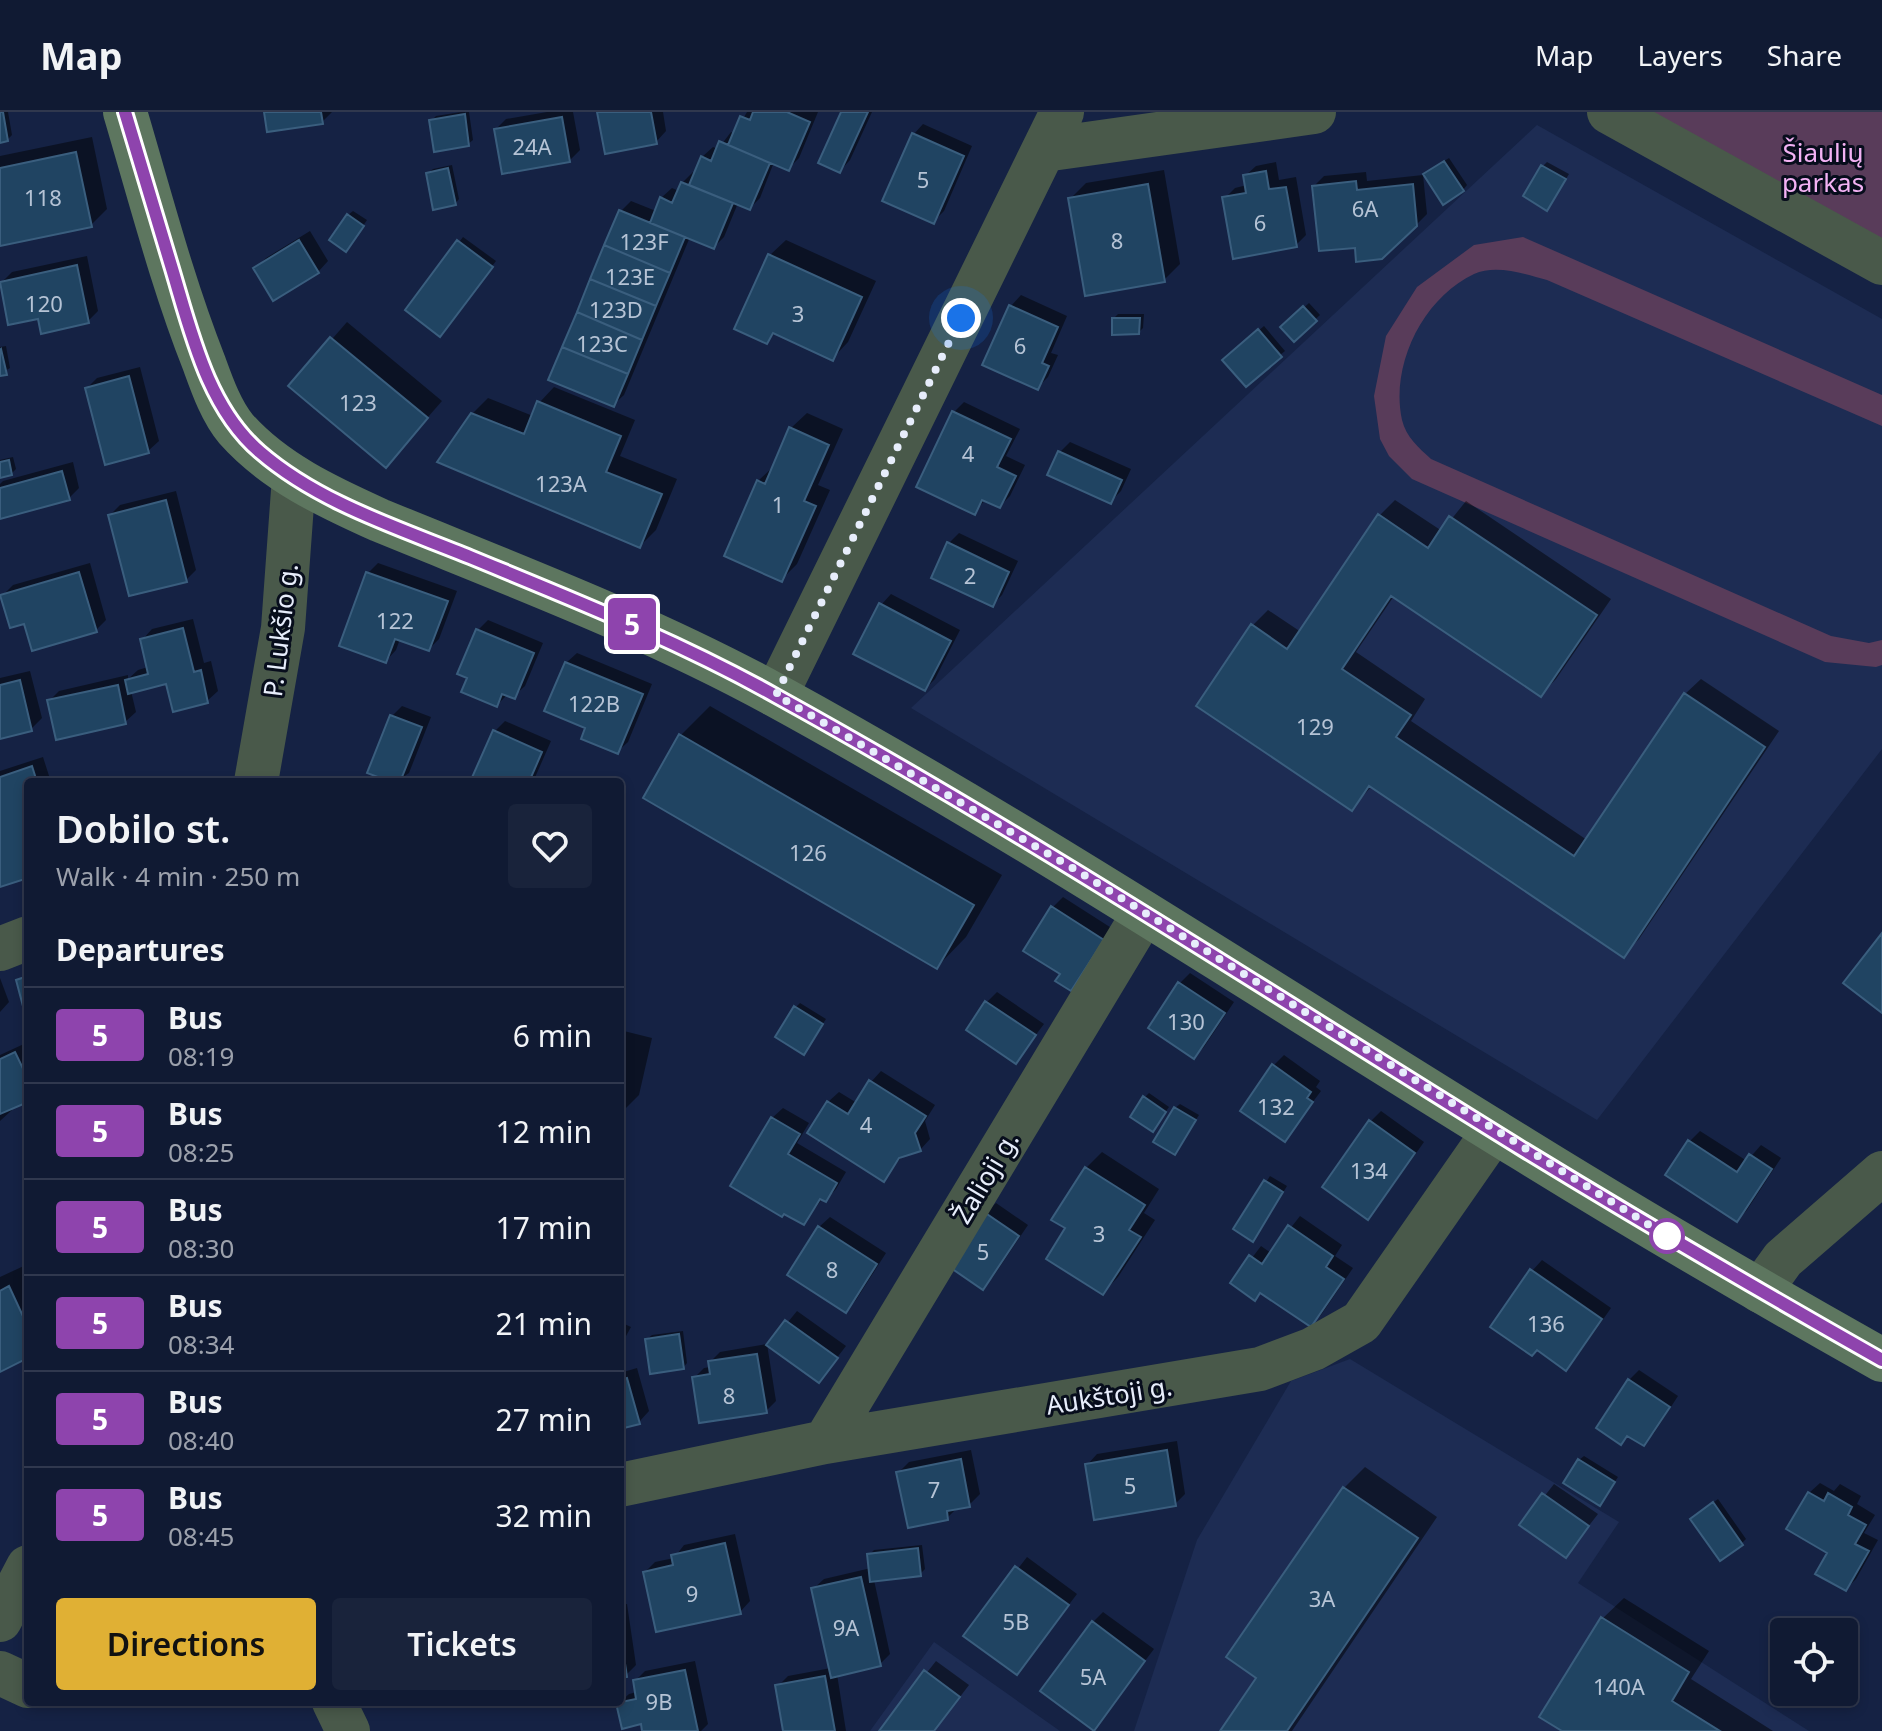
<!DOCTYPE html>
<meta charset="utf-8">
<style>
body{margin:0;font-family:"Noto Sans",sans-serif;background:#19233b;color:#f1f3f6;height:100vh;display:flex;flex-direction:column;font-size:30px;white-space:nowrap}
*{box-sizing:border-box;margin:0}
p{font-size:26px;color:#9ca1ac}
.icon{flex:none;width:44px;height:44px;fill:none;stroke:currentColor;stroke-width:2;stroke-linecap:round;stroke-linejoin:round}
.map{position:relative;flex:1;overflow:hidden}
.side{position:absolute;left:24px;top:666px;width:600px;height:928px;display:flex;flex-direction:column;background:#101a33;border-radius:8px;box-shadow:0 4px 12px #0003,0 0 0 2px #30384e}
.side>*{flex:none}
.badge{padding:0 16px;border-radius:6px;font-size:28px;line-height:52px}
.tools{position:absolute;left:1770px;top:1506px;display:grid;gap:16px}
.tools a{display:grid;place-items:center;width:88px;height:88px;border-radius:8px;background:#101a33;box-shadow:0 4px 12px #0003,0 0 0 2px #30384e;font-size:40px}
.you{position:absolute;width:40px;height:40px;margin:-20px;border:6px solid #fff;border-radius:50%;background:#1a73e8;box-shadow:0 0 0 12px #1a73e833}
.map>.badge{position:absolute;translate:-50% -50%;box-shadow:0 0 0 4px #fff}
h2{padding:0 32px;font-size:30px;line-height:72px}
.round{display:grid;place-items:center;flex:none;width:84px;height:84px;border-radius:8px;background:#19233b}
.headline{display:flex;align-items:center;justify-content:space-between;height:136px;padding:0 32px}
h1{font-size:38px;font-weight:600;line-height:60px}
.primary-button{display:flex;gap:16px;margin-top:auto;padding:16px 32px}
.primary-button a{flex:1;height:92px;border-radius:8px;background:#e0b034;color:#111;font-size:32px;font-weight:600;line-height:92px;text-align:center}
.primary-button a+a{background:#19233b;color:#f1f3f6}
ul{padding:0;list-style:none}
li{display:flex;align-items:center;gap:24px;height:96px;padding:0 32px;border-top:2px solid #30384e}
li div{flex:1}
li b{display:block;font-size:30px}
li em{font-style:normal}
li .badge{min-width:88px;font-weight:700;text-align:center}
header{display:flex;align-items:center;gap:48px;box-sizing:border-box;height:112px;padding:0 40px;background:#101a33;border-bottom:2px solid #30384e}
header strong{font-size:38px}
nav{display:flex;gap:44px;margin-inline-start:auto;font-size:28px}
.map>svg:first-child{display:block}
</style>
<header>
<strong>Map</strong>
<nav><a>Map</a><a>Layers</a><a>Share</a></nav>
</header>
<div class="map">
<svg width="1882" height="1619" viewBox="0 0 1882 1619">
<rect width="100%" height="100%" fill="#152244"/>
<path fill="#1d2c53" d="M1537,13l345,194v430l-285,371 -686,-412z
M1350,1247l269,163 -41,61 231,148h-675l63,-191 94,-159z
M934,1530l126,89h-190z"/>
<path fill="#593c5a" d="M1609,0h273v151z
M1523,125l359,158v31l-335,-146c-22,-6 -51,-16 -73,-6 -51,24 -84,91 -72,146 4,17 17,28 29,39l400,177 38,7 13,-3v25l-6,2 -51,-5 -413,-183 -23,-23 -9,-17 -6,-43 12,-60 31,-49 57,-42z"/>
<path fill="#0007" d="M0,0h8l4,23 -5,5 -7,1z
M266,0h66l-10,10z
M461,0h8l4,28 -5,4 -37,-23 5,-5z
M547,0h26l7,38 -11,11 -73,-32 10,-10z
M599,0h64l3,19 -10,11z
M747,0h71l-19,46 -10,10 -15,-6 -14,36 -10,10 -12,-5 -14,34 -10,10 -24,-10 -66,158 -11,10 8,-194 10,-10 25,10 5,-13 11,-10 7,3 3,-8 11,-11 3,2 6,-17 11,-10 5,2 13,-17 3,2z
M843,0h29l-22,48 -10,11z
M923,12l49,22 -28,65 -10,10 -21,-86z
M92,25l15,72 -16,16 -91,19v-88z
M1449,46l18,27 -4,5 -33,-20z
M1276,50l3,18 17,-3 10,58 -10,10 -71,-47 10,-10 12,-3 -2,-9 11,-10z
M1547,50l22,12 -18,30 -8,-38z
M452,53l7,34 -4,5 -27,-31 5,-4z
M1164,58l16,94 -16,16 -94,-81 16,-16z
M1366,60l1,9 56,-6 4,39 -11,11 -59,20 -43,-59 10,-10z
M353,99l14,9 -17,25 -2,-30z
M310,119l18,30 -10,11 -62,-4 10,-10z
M463,125l33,24 -52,68 -37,-19z
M786,128l90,41 -28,61 -15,16 -57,-26 -9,10 3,-87z
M87,144l11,55 -10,10 -49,-4 -38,-34 11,-11z
M1021,183l46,21 -16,37 7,2 -10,22 -10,10 -27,-81z
M1309,191l11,12 -26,24 -11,-12z
M1118,202h26l-1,14 -4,4 -25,-14z
M347,210l95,79 -56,64 -95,-79z
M1264,214l21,25 -5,4h-50z
M6,234l4,22 -10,6v-27z
M140,255l19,74 -11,10 -61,-63 10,-10z
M554,275l81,33 -15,36 57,23 -21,51 -16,16 -168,-132 16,-16 45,18 6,-13z
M964,290l56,27 -14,27 19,9 -15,31 -10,10 -14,-7 -12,14 -20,-101z
M807,301l36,16 -25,56 12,5 -33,74 -15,15 -24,-98 17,-16 16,-37z
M1070,330l61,27 -10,22 -10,10 -51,-49z
M13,345l3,12 -5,5 -11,2v-16z
M73,350l6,26 -10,10 -69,19v-33l3,-3z
M176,379l20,79 -10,10 -76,-65 10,-10z
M1395,388l47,31 24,-30 145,98 -55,80 -15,16 -147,-99 -38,56 69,47 -14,22 176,119 98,-146 16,-15 78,52 -140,208 -16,16 -251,-169 -20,22 -99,-183 15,-15 33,22 79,-117z
M959,421l59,28 -16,34 -10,10 -43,-62z
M90,451l16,57 -10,10 -71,-8 -22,-27 10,-10z
M378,451l79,28 -18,48 -10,10 -29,-10 -4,11 -10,11 -18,-88z
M891,482l69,36 -25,49 -10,10 -44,-84z
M193,507l11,44 7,-2 7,30 -11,10 -39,-19 -37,9 5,21 -11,10 -76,-21 10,-10 69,-16v4l10,-9 10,-3 -6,-27 10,-11z
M488,508l55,23 -18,43 -11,10 -6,-2 -11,11 -28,-28 9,-47z
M577,541l75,31 -24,58 -11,10 -29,-25 -22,-64z
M30,559l12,47 -11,11 -31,8v-59z
M402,594l29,11 -22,56 -13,9 -4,-66z
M710,594l292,169 -36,62 -29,30 -256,-232z
M505,609l46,20 -18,41h-61l22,-50z
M43,645l8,25h-23v94l-28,5v-110z
M326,664l20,6h-26z
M1063,785l50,32 -32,50 -19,-5 -9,-67z
M1190,861l44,29 -30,45 -10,10 -14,-74z
M0,866l9,24 -9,10z
M997,880l47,32 -28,37 -30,-58z
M800,891l26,16 -22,33 -9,-44z
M620,918l32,8 -13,57 -19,19z
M26,931l2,5v51l-17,8 1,3 -12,11v-66z
M1284,943l36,26 -4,6 5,4 -36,48 -11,-74z
M881,959l54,34 -10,16 5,18 -10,11 -16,4 -20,25 -56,-77 11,-10 18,11 14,-21z
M1149,981l20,14 -12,17 -13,-26z
M1180,992l19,11 -24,37v-44z
M783,996l26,15 -12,20 49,29 -10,17 -10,11 -3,-2 -19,25 -72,-37 40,-68z
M1381,999l43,31 -46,65 -10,10 -43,-30 46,-66z
M1700,1019l47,30 14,-16 20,13 -34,52 -10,10 -69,-45 22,-34z
M1102,1040l57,37 -15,24 11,7 -37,57 -15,16 -35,-65 18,-60z
M1270,1064l17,10 -30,49 -21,-6z
M996,1091l32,22 -35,52 -10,10 2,-74z
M1300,1104l42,29 -7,11 18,12 -32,47 -11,10 -48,-34 -29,-8 28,-37 10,7z
M830,1105l56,36 -30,47 -10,10 -27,-83z
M1542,1148l69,48 -35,50 -10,10 -34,-97z
M28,1152v92l-28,13v-92z
M797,1199l49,35 -27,35 -49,-37z
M620,1210l11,5 -11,20z
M683,1219l4,32 -4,5 -36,-29 5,-4z
M767,1232l9,57 -10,10 -72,-33 10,-10 7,-1 -1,-5 10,-10z
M637,1256l12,43 -10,11 -19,5v-54z
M1639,1258l39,26 -24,37 -10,11 -15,-10 -8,8 8,-62z
M1177,1329l8,53 -10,10 -88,-39 10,-11z
M971,1338l9,44 -11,11 -11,2 -11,11 -48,-46 10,-10z
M1584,1344l34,21 -18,27 -21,-44z
M1365,1355l72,50 -145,214h-70l36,-53 86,-190z
M1820,1371l14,8 6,-7 21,12 -4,8 18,11 -11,18 14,7 -22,39 -10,10 -37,-96z
M1554,1372l44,30 -32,41 -44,-30z
M1718,1387l28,40 -4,4 -45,-28z
M735,1422l15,67 -10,11 -95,-40 10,-10 19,-4 10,-13z
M922,1433l3,24 -5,5 -46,6 16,74 -10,10 -43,10 9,57h-61l-7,-45 10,-10 43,-8 -18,-79 11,-10 47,-11 -2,-13 5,-5z
M1027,1445l50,37 -60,79 -51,-37z
M620,1447l4,22 -4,4z
M1624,1486l85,53 -18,28 82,52h-207l37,-113z
M627,1492l9,61 -10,10 -6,1v-71z
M1103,1500l51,37 -60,79 -1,-106z
M695,1549l13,63 -7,7h-57l-1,-9 -25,-18 11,-10 8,-2 -2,-11 10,-10z
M936,1549l33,24 -35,46h-53z"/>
<path fill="#204462" stroke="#3a5e7e" stroke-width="2" d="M0,0h3l5,29 -8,2z
M264,0h57l2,12 -56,8z
M597,0h54l6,32 -52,10z
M753,0h34l23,10 -21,49 -61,-26 12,-29 10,4z
M841,0h27l-28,61 -22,-10z
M465,2l4,32 -35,6 -5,-32z
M562,5l8,45 -68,12 -8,-45z
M912,21l52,23 -30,68 -52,-23z
M719,29l51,22 -20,47 -61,-25 12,-29 10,5z
M76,40l16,75 -92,19v-78z
M1444,49l20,30 -21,14 -20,-31z
M1541,53l25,14 -19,32 -24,-15z
M448,56l8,37 -23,5 -7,-37z
M1266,59l3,18 17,-2 11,60 -64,12 -11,-62 24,-4 -3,-18z
M1356,69l1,9 56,-6 4,42 -35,33 -26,3 -1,-14 -36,3 -7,-65z
M681,70l52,21 -19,46 -64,-26 10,-26 12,6z
M1148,72l17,98 -80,14 -17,-98z
M619,98l66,27 -15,36 -66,-28z
M347,102l17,12 -18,26 -17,-12z
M299,128l20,33 -46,28 -20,-33z
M457,128l36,27 -53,70 -35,-27z
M604,133l66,28 -14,33 -66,-27z
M768,142l94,43 -29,64 -60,-28 -6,11 -33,-15z
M77,153l12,58 -48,11 -3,-15 -30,6 -8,-43z
M590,167l66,27 -14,34 -65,-28z
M1009,193l49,22 -16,36 7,3 -11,24 -56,-25z
M1303,194l14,15 -23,21 -14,-15z
M577,200l65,28 -14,34 -66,-27z
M1112,206h28l-1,16 -27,1z
M1258,217l24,28 -36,30 -24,-27z
M330,225l98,81 -42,50 -98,-82z
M562,235l66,27 -14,33 -66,-27z
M1,237l6,26 -7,1v-26z
M129,264l20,77 -44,12 -20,-77z
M537,289l84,35 -15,36 56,22 -22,54 -203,-86 34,-49 53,21z
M952,299l59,28 -14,28 19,9 -16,32 -18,-8 -7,15 -59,-28z
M789,315l40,18 -25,56 12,5 -34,76 -58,-26 33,-76 8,4z
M1058,339l64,29 -11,24 -64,-29z
M9,348l3,15 -12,3v-16z
M62,359l8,29 -70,19v-31z
M166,388l21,82 -58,14 -21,-81z
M1378,402l50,34 21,-32 148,99 -56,82 -150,-101 -49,73 69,46 -15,22 178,119 110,-163 81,54 -141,211 -255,-172 -17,25 -156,-105 55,-82 36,25z
M947,430l62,30 -16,35 -62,-29z
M79,460l18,60 -65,19 -8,-27 -14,4 -10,-33z
M366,460l82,29 -19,50 -34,-12 -9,24 -47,-17z
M879,491l72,38 -26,50 -72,-37z
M183,516l11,44 7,-2 7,33 -35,9 -7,-28 -38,10 -3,-14 23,-6 -8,-35z
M476,517l58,24 -19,46 -13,-5 -5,13 -36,-15 6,-14 -10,-4z
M565,550l78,32 -25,60 -37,-15 4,-11 -41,-17z
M20,568l12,51 -32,8v-54z
M118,573l8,39 -70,16 -9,-40z
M390,603l32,12 -22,55h-9l-24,-9z
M493,618l49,22 -13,30h-59z
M679,622l295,171 -37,64 -294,-171z
M32,654l5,16h-9v26l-2,1 2,7v62l-28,9v-110z
M1051,794l53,34 -33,51 -16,-10 5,-7 -37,-23z
M1882,821v80l-39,-30z
M28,864v49l-12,-45z
M1178,870l47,31 -31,46 -46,-31z
M985,889l51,34 -20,29 -50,-34z
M794,894l29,18 -19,31 -29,-18z
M15,940l13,27v23l-28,12v-55z
M1272,952l39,28 -4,6 6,4 -28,40 -45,-31z
M869,968l57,36 -11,17 6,18 -22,7 -15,24 -77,-49 20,-32 21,13z
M1143,984l23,16 -13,20 -23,-15z
M1174,995l22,13 -21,35 -22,-13z
M771,1005l29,17 -12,20 49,29 -11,19 -6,-3 -16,26 -20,-11 -2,3 -52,-31z
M1369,1008l46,33 -47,67 -46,-33z
M1688,1028l49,32 12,-18 23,15 -35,53 -72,-47z
M1085,1055l60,38 -16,25 12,7 -38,58 -57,-36 19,-31 -14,-8z
M1264,1068l19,12 -30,50 -20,-13z
M984,1100l35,24 -36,54 -35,-24z
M1288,1113l45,31 -7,11 18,12 -33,48 -51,-34 -5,8 -25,-18 19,-28 13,9z
M818,1114l59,38 -31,49 -59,-38z
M1530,1157l72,50 -36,52 -29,-21 -5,6 -42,-29z
M9,1174l19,41v31l-28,14v-81z
M785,1208l53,38 -19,25 -53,-38z
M679,1222l5,35 -34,5 -5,-35z
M757,1242l10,59 -68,10 -7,-46 18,-3 -2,-13z
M627,1266l13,46 -20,5v-49z
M1628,1267l42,28 -26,39 -17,-10 -6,9 -25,-17z
M1167,1338l9,56 -82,14 -9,-56z
M961,1347l9,48 -23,4 1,9 -40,8 -12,-56z
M1578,1347l37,23 -15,24 -37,-23z
M1343,1375l75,51 -131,193h-67l36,-53 -30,-21z
M1808,1380l16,9 4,-8 24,14 -4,8 18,10 -11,19 14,7 -23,40 -31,-17 12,-21 -41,-24z
M1542,1381l47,33 -23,32 -47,-33z
M1713,1390l30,43 -23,16 -30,-42z
M725,1431l16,71 -85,18 -13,-60 30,-7 -2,-10z
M918,1436l3,28 -51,6 -3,-28z
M1015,1454l54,39 -52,70 -54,-39z
M861,1465l20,89 -50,12 -20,-90z
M1601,1505l88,55 -17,29 48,30h-158l-23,-14z
M1092,1509l53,40 -51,70 -54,-40z
M620,1518l7,47 -7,1z
M685,1558l13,61h-56l-1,-7 -19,5 -6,-26 20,-4 -3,-19z
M924,1558l36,27 -26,34h-55z
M825,1564l10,55h-52l-8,-46z"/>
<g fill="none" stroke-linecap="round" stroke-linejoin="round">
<path stroke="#49594a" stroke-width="44" d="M1609,0l273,151
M1044,38l270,-38
M776,583l286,-583
M256,670l27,-154 11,-151
M0,837l28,-11
M1760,1179l23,-32 99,-86
M825,1330l319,-529
M620,1373l205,-43 435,-73 53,-20 48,-27 133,-191
M0,1508l28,-53
M0,1561l28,13
M334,1590l14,29"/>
<path stroke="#5d765f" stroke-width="44" d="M125,0c25,84 47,170 79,251 8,22 17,48 32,66 38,43 92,68 143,91 134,55 270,106 396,175 256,140 500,302 748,454 118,73 238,143 359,211"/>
</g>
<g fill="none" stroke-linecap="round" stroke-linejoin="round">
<g stroke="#fff" stroke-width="18">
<path id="line" d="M125,0c15,50 30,100 45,150 20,65 36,144 90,190 59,51 139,76 210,105 104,43 208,84 306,139 256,141 500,301 748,454 118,72 238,142 358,210"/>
</g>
<use href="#line" stroke="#8e44ad" stroke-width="12"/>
<path stroke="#e7edfb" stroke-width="8" stroke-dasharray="0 14.4" d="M961,206l-185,377 295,172 596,369"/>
</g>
<circle fill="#fff" stroke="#8e44ad" stroke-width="4" cx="1667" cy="1124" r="16"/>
<g text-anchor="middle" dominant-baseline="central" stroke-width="6" stroke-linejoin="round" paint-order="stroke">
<g font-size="22" fill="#b5c3d5">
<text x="532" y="34">24A</text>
<text x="923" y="67">5</text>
<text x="43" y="85">118</text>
<text x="1365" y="96">6A</text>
<text x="1260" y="110">6</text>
<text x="1117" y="128">8</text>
<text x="644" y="129">123F</text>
<text x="630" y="164">123E</text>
<text x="44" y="191">120</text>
<text x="616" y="197">123D</text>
<text x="798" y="201">3</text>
<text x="602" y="231">123C</text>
<text x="1020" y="233">6</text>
<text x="358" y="290">123</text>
<text x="968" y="341">4</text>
<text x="561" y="371">123A</text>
<text x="778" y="392">1</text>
<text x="970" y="463">2</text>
<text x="395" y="508">122</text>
<text x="594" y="591">122B</text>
<text x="1315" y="614">129</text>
<text x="808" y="740">126</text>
<text x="1186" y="909">130</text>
<text x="1276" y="994">132</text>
<text x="866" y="1012">4</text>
<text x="1369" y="1058">134</text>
<text x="1099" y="1121">3</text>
<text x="983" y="1139">5</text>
<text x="832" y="1157">8</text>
<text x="1546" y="1211">136</text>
<text x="729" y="1283">8</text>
<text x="1130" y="1373">5</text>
<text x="934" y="1377">7</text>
<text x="692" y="1481">9</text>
<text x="1322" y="1486">3A</text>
<text x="1016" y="1509">5B</text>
<text x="846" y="1515">9A</text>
<text x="1093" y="1564">5A</text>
<text x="1619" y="1574">140A</text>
<text x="659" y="1589">9B</text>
</g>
<g font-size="26" fill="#f3b2f4" stroke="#070d1c">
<text x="1823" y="40">Šiaulių<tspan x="1823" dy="30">parkas</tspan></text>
</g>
<g font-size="26" fill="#e7edfb" stroke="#070d1c">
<text transform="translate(280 518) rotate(-83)">P. Lukšio g.</text>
<text transform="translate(985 1065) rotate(-59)">Žalioji g.</text>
<text transform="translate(1109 1283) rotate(-9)">Aukštoji g.</text>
</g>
</g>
</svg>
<div class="tools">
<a><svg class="icon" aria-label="locate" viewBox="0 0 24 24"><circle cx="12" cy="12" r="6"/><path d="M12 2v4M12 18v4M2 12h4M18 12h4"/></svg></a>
</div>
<div class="you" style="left:961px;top:206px"></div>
<b class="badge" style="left:632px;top:512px;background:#8e44ad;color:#fff">5</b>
<section class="side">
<div class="headline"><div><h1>Dobilo st.</h1><p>Walk · 4 min · 250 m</p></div><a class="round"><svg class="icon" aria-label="heart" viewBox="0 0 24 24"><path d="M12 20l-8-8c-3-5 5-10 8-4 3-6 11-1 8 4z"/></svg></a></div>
<h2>Departures</h2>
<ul>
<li><span class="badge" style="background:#8e44ad;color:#fff">5</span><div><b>Bus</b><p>08:19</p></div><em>6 min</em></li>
<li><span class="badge" style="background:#8e44ad;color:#fff">5</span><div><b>Bus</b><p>08:25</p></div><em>12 min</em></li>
<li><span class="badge" style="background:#8e44ad;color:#fff">5</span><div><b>Bus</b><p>08:30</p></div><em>17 min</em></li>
<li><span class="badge" style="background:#8e44ad;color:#fff">5</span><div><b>Bus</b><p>08:34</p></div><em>21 min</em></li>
<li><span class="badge" style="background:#8e44ad;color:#fff">5</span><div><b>Bus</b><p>08:40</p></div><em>27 min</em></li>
<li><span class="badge" style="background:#8e44ad;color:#fff">5</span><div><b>Bus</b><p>08:45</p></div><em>32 min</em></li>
</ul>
<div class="primary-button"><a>Directions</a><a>Tickets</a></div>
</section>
</div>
